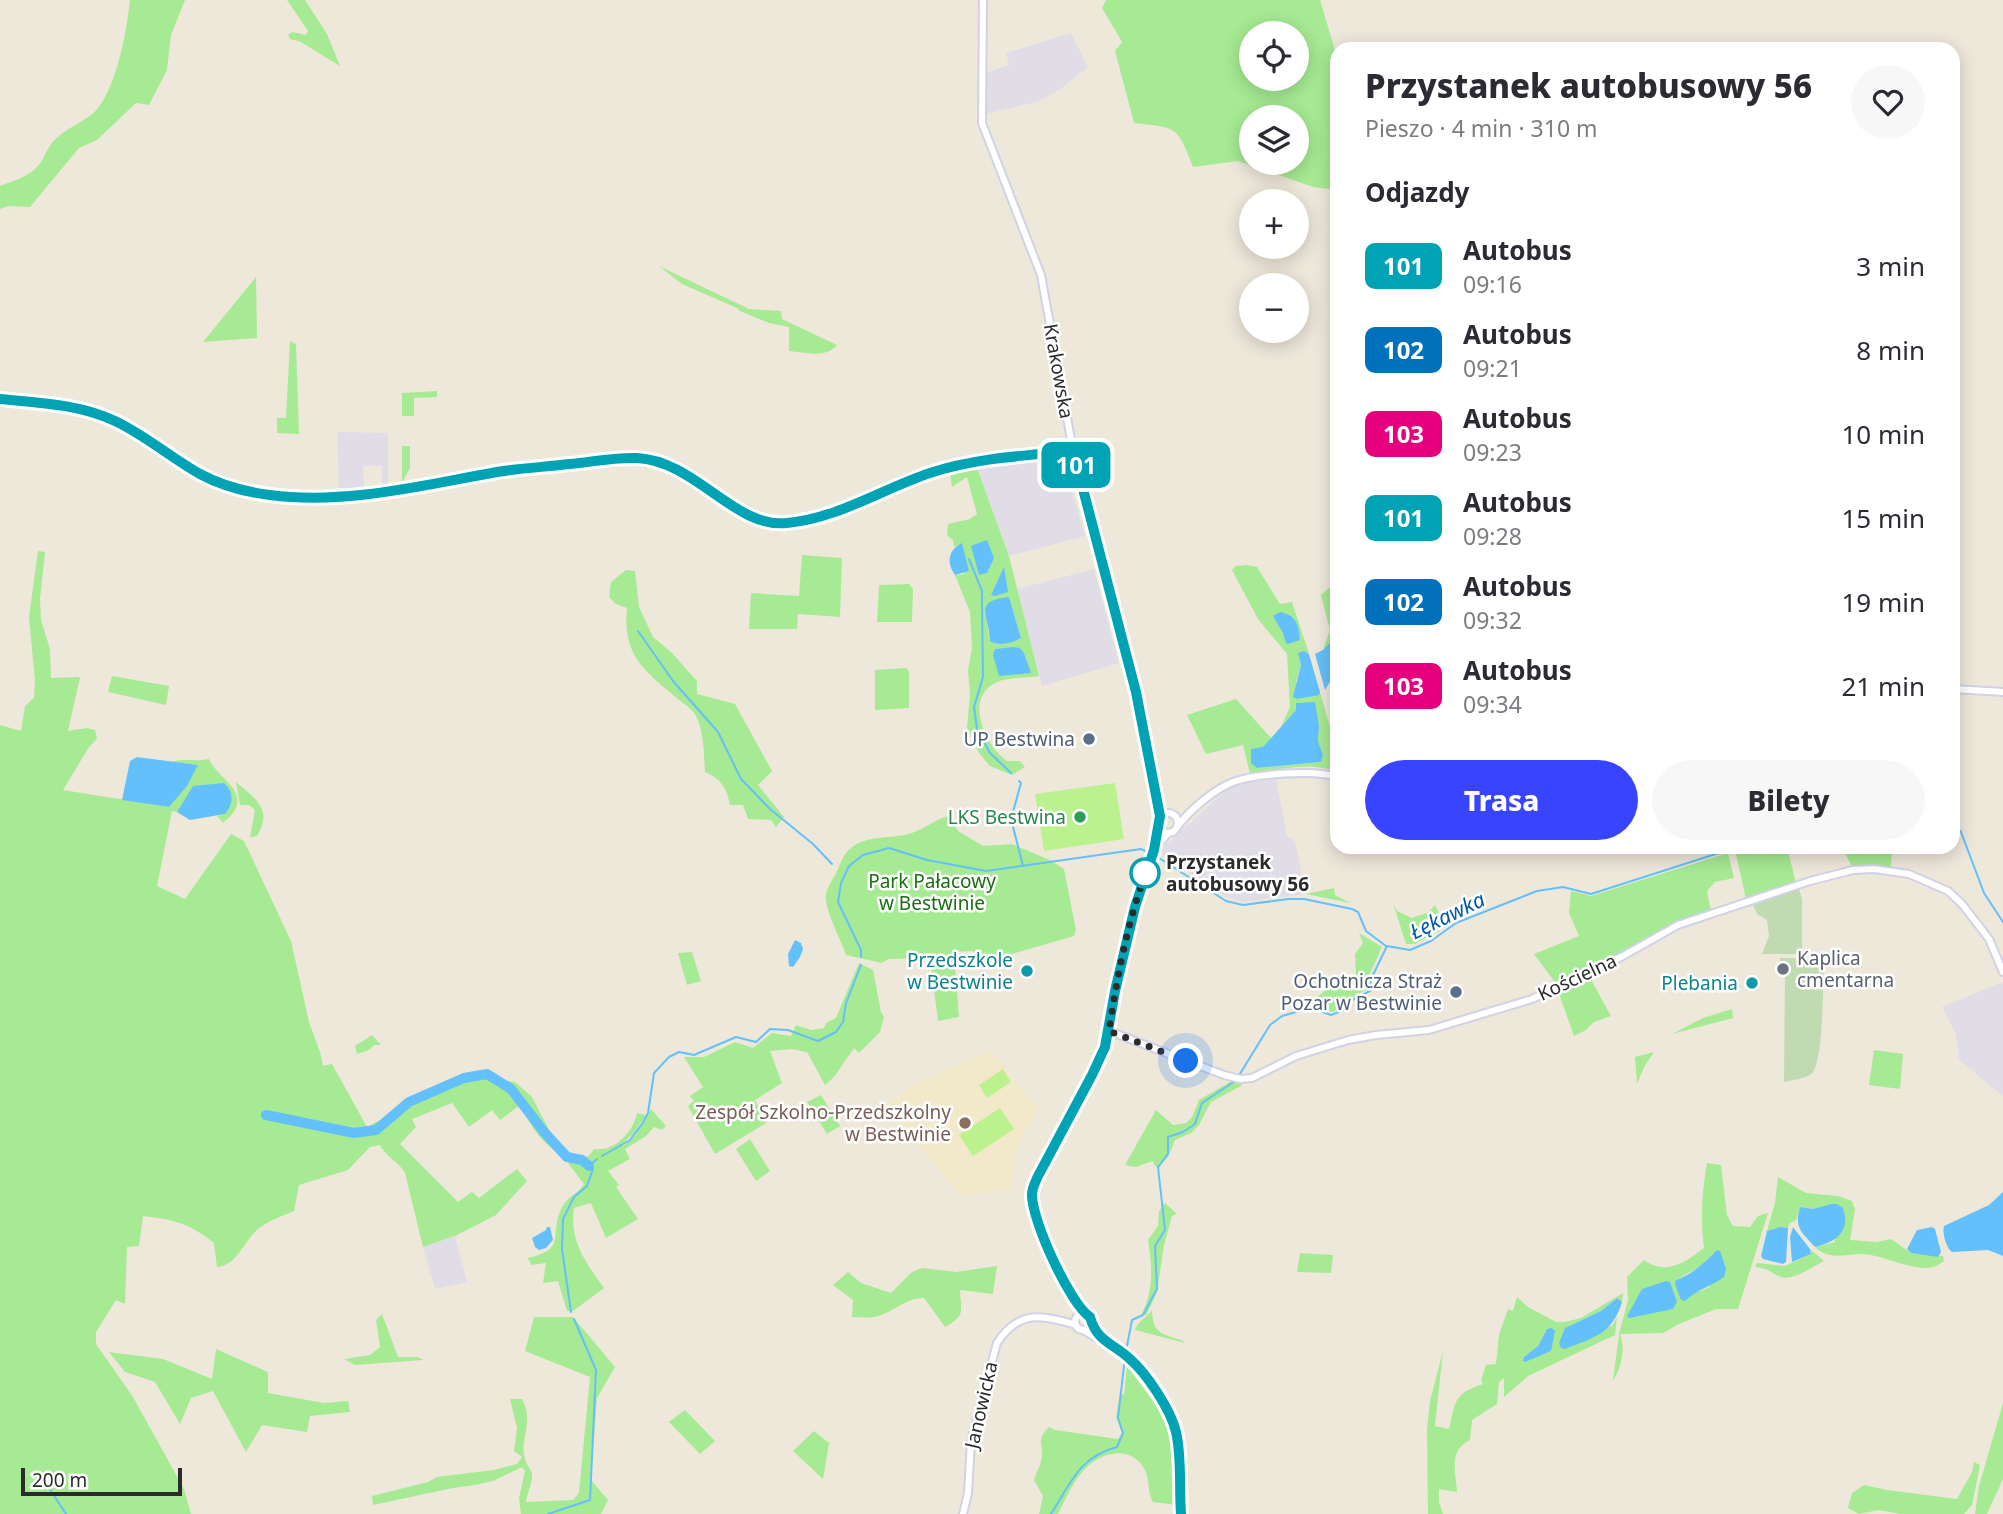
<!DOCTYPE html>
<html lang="pl">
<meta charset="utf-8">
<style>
body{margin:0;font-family:"Noto Sans",sans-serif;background:#f7f7f7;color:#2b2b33;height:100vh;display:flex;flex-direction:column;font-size:26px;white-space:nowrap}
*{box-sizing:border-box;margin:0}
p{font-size:23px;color:#7c7c81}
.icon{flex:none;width:38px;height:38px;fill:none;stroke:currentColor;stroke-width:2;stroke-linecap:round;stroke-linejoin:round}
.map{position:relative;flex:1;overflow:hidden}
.sheet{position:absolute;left:1330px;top:42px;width:630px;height:812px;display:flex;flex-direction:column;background:#fff;border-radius:21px;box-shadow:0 4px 18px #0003}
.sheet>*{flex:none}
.badge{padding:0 14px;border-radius:10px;font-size:24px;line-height:46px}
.fabs{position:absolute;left:1239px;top:21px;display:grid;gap:14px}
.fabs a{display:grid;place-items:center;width:70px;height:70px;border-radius:50%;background:#fff;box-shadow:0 4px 18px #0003;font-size:35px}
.scale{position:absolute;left:21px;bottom:18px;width:161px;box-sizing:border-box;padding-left:7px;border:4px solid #2b2b2b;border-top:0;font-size:19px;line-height:24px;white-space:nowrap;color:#2b2b2b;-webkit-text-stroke:5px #fff;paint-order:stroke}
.you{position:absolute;width:35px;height:35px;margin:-18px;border:5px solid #fff;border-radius:50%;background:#1a73e8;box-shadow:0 0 0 10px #1a73e833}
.map>.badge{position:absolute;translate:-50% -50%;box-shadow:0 0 0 4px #fff}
h2{padding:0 35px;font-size:26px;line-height:63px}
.round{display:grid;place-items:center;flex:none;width:74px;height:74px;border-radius:37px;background:#f7f7f7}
.head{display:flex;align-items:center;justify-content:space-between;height:119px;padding:0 35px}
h1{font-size:33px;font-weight:800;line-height:52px}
.action{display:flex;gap:14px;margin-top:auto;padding:14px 35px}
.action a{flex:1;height:80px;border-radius:42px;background:#3844ff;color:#fff;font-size:28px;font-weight:800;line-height:80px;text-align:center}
.action a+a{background:#f7f7f7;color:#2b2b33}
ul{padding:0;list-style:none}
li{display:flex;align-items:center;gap:21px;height:84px;padding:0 35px}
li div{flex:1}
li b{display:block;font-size:26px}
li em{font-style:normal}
li .badge{min-width:77px;font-weight:700;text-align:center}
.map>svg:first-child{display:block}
</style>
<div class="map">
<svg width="2003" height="1514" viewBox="0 0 2003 1514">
<rect width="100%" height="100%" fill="#eee8db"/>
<path fill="#e0dde6" d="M1071,33l17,34 -25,20 -23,14 -55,13 1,-41 23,-8 -3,-12z
M337,432l51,1v52l-6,1v-20h-19l1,23 -25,1z
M1038,458l28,13 19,65 -76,20 -32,-88z
M1094,569l25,94 -77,23 -25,-97z
M1276,779l11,58 8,4 11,53 -63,8 -17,-5 -68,-45 66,-60 14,-8z
M2003,982v114l-44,-36 -3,-26 -14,-27z
M457,1235l-1,5 11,42 -32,7 -12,-42z"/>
<path fill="#f1e9c9" d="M991,1051l48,59 -18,27 -6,23 -4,30 -50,6 -77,-91 38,-25z"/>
<path fill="#a6ea93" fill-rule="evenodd" d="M130,0h55l-14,35 -4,35 -18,35 -13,-2 -39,37 -18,8 -49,59 -22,-1 -8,3v-23c12,-5 29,-9 38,-20 8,-9 8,-20 21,-30 11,-10 30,-16 39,-28 19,-24 29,-78 32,-108z
M287,0h18l22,34 13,32 -39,-24 -11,-3 -2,-4 4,-3 14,3 2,-4z
M1106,0h214l17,57v133l-24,-3 -75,-26 -45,6c-16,-42 -16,-39 -59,-44l-19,-72 7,-9 -20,-34zM1297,33v46h-46v-46zM1297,117v46h-46v-46z
M659,266l90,43 32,2 1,8 55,26c-11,14 -33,7 -48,6v-24l-20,-4 -29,-12 -3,-3 -55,-24z
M256,277l1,61 -54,4z
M290,341l6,3 3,90 -22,-1v-15h9z
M437,391v6l-23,1v18h-12v-23z
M402,446h8v22l-8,15z
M977,468l32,88 30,120c-13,2 -32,1 -44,7 -31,16 -10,63 12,78h13l5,6 -13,8 -22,-9 -11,-13 -12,-25 3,-34 -2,-24 4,-22 -2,-36 -15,-37 9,-1 -3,-30 -7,3 -1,-7 -6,-5 1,-11 22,-5 7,-5 -10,-37 -15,10 -2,-14zM1009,597l12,41c-8,5 -23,9 -31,3l-5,-29zM1012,647l12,6 6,20 -20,1 -15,-25z
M38,551l7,1 -5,47 1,21 9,29 1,29 29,-1 -12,54 19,-3 8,2 2,9 -8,8 -26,43 106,17 29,-42 -27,-3c12,-4 25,0 38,-3 9,22 50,34 14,64l-6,-7 8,-2 -32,-27 -16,25 -5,-1 -15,75 28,13 46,-65 13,7 47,100 18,81 11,30 3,14 9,-2 35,63c41,-21 76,-48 123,-56l11,9 14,2 17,15 24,46 15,13 -5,2c-25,-15 -33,-28 -46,-53l-20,15 -8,-10 -23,17 -17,-24 -40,16 4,8 -16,17 58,58 14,-10 7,6 38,-29 10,12 -31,34 -39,20 -34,12 -18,-74c-7,-12 -19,-16 -25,-28l-10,2 -22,23 -49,15 -5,26c-12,5 -26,10 -36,18 -14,12 -21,37 -41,38l-3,-24c-25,-20 -39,-23 -71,-27l-4,30 -12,1 -2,57 -9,-4 -20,32v12l37,53 51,92 7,25h-191v-789l21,6 4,-25 9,-8 1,-17 -6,-64z
M802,555l40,3 -2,59 -42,-3 -1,15h-48l2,-36 48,3z
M1247,565l10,2 23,37 12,-2 17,52 -5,-3 -4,8 1,6 -5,17 22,13 2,-3 17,60v20c-25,-11 -61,-2 -87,2l-7,-29 -37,9 -19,-39 49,-16 35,39 -19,25 5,5 64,-6 2,-7 -5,-14 1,-15 -23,-16 -15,17 9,-20 -3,-53 -29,-35 -26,-49 4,-4z
M626,570l9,1 4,36 14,30 19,16 25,28v13l38,10 37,67 -14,14 26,32 -8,10 -5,-7 -23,-1 -5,-14h-13c-3,-17 -9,-26 -25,-33 -1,-17 -1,-38 -8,-54 -3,-8 -13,-14 -19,-19 -34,-28 -56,-44 -51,-91l-11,-4 -7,-7 2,-15z
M1337,581v54l-14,15 7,-20 -9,-35z
M909,584l4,5 -1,33h-35l2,-37z
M906,668l3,3v37l-34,2v-40z
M112,676l57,10 -3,19 -58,-13z
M236,782c20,17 37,27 21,54l-7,1 5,-27 -6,-5h-9z
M948,816l10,15 25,15 29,-2 38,16 14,9 12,61 -2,6 -76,22 -27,-7 -17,1 5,65 -21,4 -8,-63 -42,1 -6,4 -36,-8c-5,-16 -22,-45 -20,-61 2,-8 8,-17 12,-25 5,-13 9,-21 23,-27 16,-6 32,-4 48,-8 14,-4 25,-14 39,-18z
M1768,847h19l9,36 -50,16 -10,-45z
M1812,847l51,2 29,-2 -1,21 -15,-2 -23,2 -9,-16z
M1728,853l6,25 -19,4 -8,9 4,21 -154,73 -23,-31 45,-18 -10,-23 2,-22 20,5z
M1334,888l1,7 15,8 -44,-9z
M1393,903l4,8 15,7 17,-6 6,-7 11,22 -31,17h-9z
M1359,933l23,14 -14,31v11l-17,9 -9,10 -10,4 -23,-9c15,-12 29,-22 47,-27l-1,-22 8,-11z
M692,952l9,29 -14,4 -9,-32z
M859,963l14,7 8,42 3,5 -4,15 -21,21 -5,-5 -20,29 -9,8 -18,-33 -15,-3 -22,2 12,32 -27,17 11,23 -51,31 -27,-48 6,-5 -4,-5 13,-9 -19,-30h20l31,-15 18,6 19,-15 19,3 5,-11 15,5 13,-2 2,-5 10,-5z
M1589,976l22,40 -17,6 -8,8 -12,6 -16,-45z
M1732,1009l1,9 -61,16 31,-16z
M372,1035l9,10h-7l-5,5 -12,4 -2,-8z
M1874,1050l29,4 -3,35 -31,-4z
M1654,1052l-10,15 -7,17 -2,-27z
M1230,1082l11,2v2l-30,16 -12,23 -8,8 -16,7 -6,15 -10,13 -4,-2 -2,-5 -17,6 -11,-2 31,-55 17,15 13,-2 6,-6 7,-17z
M821,1095l19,31 -13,8 -20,-32z
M651,1109l15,17 -4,4 -8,-3 -8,9 -21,13 5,10 -22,12 11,14 -3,2 22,32 -32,19 -15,-35 -17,5c-5,33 12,55 30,80l-31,23h-6l-9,-30 -15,2 3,-20 -15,2 -3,-7c43,-10 18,-25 36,-54 5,-8 15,-11 20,-20l-16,-21 21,-7 5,-7c21,3 39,-17 43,-36l9,2 -12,18 -12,11 1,2 12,-10z
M750,1139l20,32 -14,10 -20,-32z
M1707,1163l14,2 6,50 6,11 17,1 8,-11 10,-3 -30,96h-22l-37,15 -16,9 -43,1c6,15 1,34 -7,47l6,-47 9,-34 -1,-23 17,-17c22,16 42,2 60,-12 -4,-30 -2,-56 3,-85zM1717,1250l-7,37 -18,7 -16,-14 25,-14z
M1778,1177l28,16 32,3 14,5 3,9 -5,30 27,2 14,-3 20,14 32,3 1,5c-3,2 -8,5 -10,6 -24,5 -48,-12 -72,-13 -18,0 -32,7 -47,-7l20,-5 -4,-38 -18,5 -13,-2 -4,13 -6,3 -2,5 -8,-1 -13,4 8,-28z
M1165,1203l12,11 -5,2 -8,29 -7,47 -11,24 -4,-3c12,-22 10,-48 6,-73l10,-14 1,-15z
M1810,1249l14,12c-11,5 -30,20 -43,16 -11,-4 -12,-9 -26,-10l2,-4 28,3 26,-12z
M1300,1253l33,2 -2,18 -34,-1z
M997,1266l-4,28 -33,-4c1,22 6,25 -15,37l-21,-29c-17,0 -27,11 -43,17 -10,4 -19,2 -29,2l1,-17 -20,-15 15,-13 13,11 30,10 21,-21 10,-4 34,4z
M1623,1293l-1,9 -5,-4 -16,13 -36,17 47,-2 5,-9 -2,18 -87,41 -24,21v-19l-5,4 -2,22 -25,16 -2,20c-22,10 -14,33 -13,52l-18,-3v13l4,12h-15l-1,-85 3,-28 13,-50 -8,75 14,3c7,-28 4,-35 34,-45l-2,-4 5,-15 10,-1 3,-29 9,-26 5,2 4,-14 11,10 28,15h9l16,-4zM1547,1329l4,22 -28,10 1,-4 14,-11z
M1152,1310c1,25 10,23 31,31l2,2 -50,-13c2,-9 12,-12 17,-20z
M382,1314l16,43h20l5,3 -68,5 -11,-6 26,-4 10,-8 -4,-27z
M534,1317h39l42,50 -18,31 -6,82 17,20 -7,14h-80l-2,-16 6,-27 -3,-4 -29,14 -18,4 -22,3 -80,17 -1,-9 56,-14 9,-5 57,-7 23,-6 5,-7 -8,-6 3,-23 -7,-29h12c13,24 -3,39 3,60 1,5 6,10 7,15 1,8 -5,19 -6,28l47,-2 6,-7 11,-116 -65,-26z
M216,1349l52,23v21l56,10 24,-2 2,11 -40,4 -3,16 -45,-7 -16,27 -33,-61 -22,7 -11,26 -25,-42 -30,-10 -16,-20 54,7 49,20z
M1127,1366l37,50 10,34 2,55 -23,-3c-6,-10 -3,-22 -8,-32 -13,-24 -40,-19 -57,-4 -14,12 -22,33 -30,48h-19l4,-18 -9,-16c3,-9 9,-19 8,-28 -1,-14 -4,-13 7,-25l6,3 63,9 4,-6 -6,-16 4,-24 4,2z
M2003,1403v76l-16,35h-12l4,-28z
M685,1410l30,31 -15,13 -31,-32z
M814,1431l15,12 -6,36 -30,-28z
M1974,1462l6,3 -8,40 -8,9h-63l-23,-4 -19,4 -11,-6 4,-15 12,-8 23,5 70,9 15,-27z"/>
<path fill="#c0dab1" d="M1799,889l3,10v55h-40l7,-18 -2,-16 -10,-6 -4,-9z
M1780,958l44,1c-1,19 0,106 -13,115 -7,5 -19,6 -27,8l1,-108 -5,-1z"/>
<path fill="#bbf28d" d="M1115,783l9,56 -80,12 -9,-57z
M1003,1069l8,13 -24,16 -8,-13z
M1000,1108l14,21 -41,27 -14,-21z"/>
<path fill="#64c0fa" d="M987,540l7,18 -7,15 -8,2 -8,-29z
M962,543l7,28 -14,4c-9,-12 -7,-25 7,-32z
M1004,567l4,25 -13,4 -4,-1z
M1009,597l12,41c-8,5 -23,9 -31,3 -1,-26 -18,-40 19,-44z
M1280,612c16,3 19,13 20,28l-12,4 -2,-1 -3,-10 -10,-17z
M1337,635v23l-5,2 -1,20 -6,10 -10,-36 8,-4z
M1012,647l8,1 4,5 7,20 -32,3 -6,-21 2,-6z
M1304,651l5,3 11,38 -1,3 -22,4 -4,-2 8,-32 -3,-12z
M1315,702l4,24 -1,15 5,14 -2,7 -64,6 -6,-5v-14l12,-2 33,-37v-7z
M137,757l61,8 -11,21 -18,21 -47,-7 8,-39z
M224,783c10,9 10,20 1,31l-35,6 -13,-8 16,-26z
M795,940l6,3 2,6 -3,8 -7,10 -4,-1 -1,-12z
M2003,1192v64l-15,-6 -36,2c-6,-4 -10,-19 -8,-26l45,-21z
M1831,1204h6l6,4c8,25 -8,34 -28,39 -14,-16 -21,-19 -15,-40l13,2z
M547,1227h3l3,13 -7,8 -7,2 -4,-3 -3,-9 14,-8z
M1780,1227l8,1 -2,34 -3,2 -20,-5 -2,-3 6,-25z
M1793,1227l17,22 1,5 -19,8 -2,-25z
M1932,1227l3,2 6,23 -3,5 -27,-4 -4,-4 10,-19z
M1717,1250l3,1 6,18 -2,8c-12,9 -28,13 -39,24l-4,-1 -6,-16 1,-4c17,-6 28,-17 41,-30z
M1666,1281l4,1 7,20 -4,7 -44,9 -2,-2 15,-27z
M1617,1298l5,4c-10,33 -28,35 -57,47l-4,-1 -2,-5 6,-15 36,-17z
M1552,1328l3,3 -4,20 -26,11 -2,-1 1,-4 14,-11 9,-17z"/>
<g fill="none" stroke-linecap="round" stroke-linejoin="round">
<path stroke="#64c0fa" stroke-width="2" d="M969,559l13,32v12l1,74 -9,30 3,22 13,24 21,20
M638,631l35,50 45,51 23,47 29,30 43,35 19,20
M1019,781l2,2 -10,36 12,47
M1953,823l8,9 23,61 19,29
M1156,856l70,45 17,4 45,-6h16l48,10 6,3 8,19 20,15
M861,957v-7l-23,-48 3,-19 8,-17 14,-11 26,-7 38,12 59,11 155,-22 10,5
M1238,1077l32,-52 12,-9 21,-6h14l14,5 13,-5 8,-10 18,-9 1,-12 16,-33 23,4 21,-9 25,-18 81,-32 26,-4 28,7 131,-42 28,-5
M602,1156l28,-16 12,-16 6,-11 6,-40 15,-16 10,-5 15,3 42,-18 20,5 14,-13 18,1 30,11 18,-9 7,-10 3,-19 15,-38
M571,1312l-9,-63 1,-30 11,-22 13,-11 6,-17 -4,-3 8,-7
M1126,1351l6,-31 11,-5 14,-26 -2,-43 10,-16 -7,-63 10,-13v-17l15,-5 12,-8 7,-21 33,-22
M47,1485l19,29
M548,1514l42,-14 6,-130 -22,-51
M1051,1514c20,-31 28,-57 66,-67l6,-14 -5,-15 7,-61"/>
<path stroke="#64c0fa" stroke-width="10" d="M266,1115l88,18 22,-3 33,-28 55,-24 23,-4 24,15 33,43 23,25 15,3 7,6"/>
<g stroke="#d1d2e5" stroke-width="10">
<path id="secondary" d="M983,0l-1,123 59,152 31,170 64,247 24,124
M0,399l72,8 31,9 30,15 67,43 26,12 27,6 57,6 49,-2 83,-12 64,-13 134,-12 36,9 81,51 21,5 14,-1 53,-15 98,-39 129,-24
M1045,453l23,-3 4,-5
M1953,689l50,3
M1158 823a10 10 0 1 1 20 0a10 10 0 1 1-20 0Z
M1177,827c13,-17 36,-37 56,-45 22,-8 82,-13 104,-5
M1109,1031l115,44 16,4 12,-1 44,-22 52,-16 28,-5 53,-5 103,-31 91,-43 55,-31 132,-44 43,-11 21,-1 35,5 39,17 14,13 27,35 14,33
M1075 1322a8 8 0 1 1 16 0a8 8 0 1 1-16 0Z
M1084,1314c-17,-29 -54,-86 -52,-120 0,-5 3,-11 4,-16l56,-103 13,-28 10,-56 28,-111 11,-30 14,-17
M1083,1330l46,27 15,18 23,34 9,22 5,83
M963,1514l5,-21 3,-52 26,-98c21,-33 46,-29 79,-18"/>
</g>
<use href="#secondary" stroke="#fff" stroke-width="6"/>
</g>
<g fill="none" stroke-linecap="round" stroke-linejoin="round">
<g stroke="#fff" stroke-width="16">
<path id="line" d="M0,399c39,4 79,5 115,22 30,14 56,37 85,53 22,12 46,18 70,21 77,10 152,-10 227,-23 24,-4 48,-5 73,-8 22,-2 44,-7 67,-6 59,3 98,71 150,65 52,-5 95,-34 143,-50 42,-14 88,-17 132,-21l15,14 59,226 24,124 -6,34 -19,57 -20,84 -10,56 -13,28 -55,103c-2,5 -5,11 -5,16 -1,25 38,110 58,123 7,25 23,26 40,42 17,15 41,51 46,73 6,25 3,56 5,82"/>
</g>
<use href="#line" stroke="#00a3b4" stroke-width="10"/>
<path stroke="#2b2b2b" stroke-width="7" stroke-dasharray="0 12.6" d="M1145,873l2,-4c-19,51 -30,107 -38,162l77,30"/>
</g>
<g fill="#5c6f8a" stroke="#fff" stroke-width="2.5">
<circle cx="1089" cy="739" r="7"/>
<circle cx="1456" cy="992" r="7"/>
</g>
<circle fill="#2e9e5b" stroke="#fff" stroke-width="2.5" cx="1080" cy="817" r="7"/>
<circle fill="#fff" stroke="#00a3b4" stroke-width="3.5" cx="1145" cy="873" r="14"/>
<circle fill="#6b7280" stroke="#fff" stroke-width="2.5" cx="1783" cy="969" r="7"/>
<g fill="#0f9aa8" stroke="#fff" stroke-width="2.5">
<circle cx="1027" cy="971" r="7"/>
<circle cx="1752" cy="983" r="7"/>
</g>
<circle fill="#8d6e63" stroke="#fff" stroke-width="2.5" cx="965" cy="1123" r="7"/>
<g text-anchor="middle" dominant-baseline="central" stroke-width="5" stroke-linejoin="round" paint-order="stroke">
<g font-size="19" fill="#2b2b2b" stroke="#fff">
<text transform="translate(1059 371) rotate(80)">Krakowska</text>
<text transform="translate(1577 977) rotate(-25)">Kościelna</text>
<text transform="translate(981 1405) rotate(-77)">Janowicka</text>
</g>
<g font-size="19" fill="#4e5e75" stroke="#fff" text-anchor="end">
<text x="1075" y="739">UP Bestwina</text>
<text x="1442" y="981">Ochotnicza Straż<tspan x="1442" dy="22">Pozar w Bestwinie</tspan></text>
</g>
<g font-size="19" fill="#27864d" stroke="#fff" text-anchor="end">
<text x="1066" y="817">LKS Bestwina</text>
</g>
<g font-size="19" font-weight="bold" fill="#2b2b2b" stroke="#fff" text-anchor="start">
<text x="1166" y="862">Przystanek<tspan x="1166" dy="22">autobusowy 56</tspan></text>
</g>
<g font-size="19" fill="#1b6f13" stroke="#fff">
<text x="932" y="881">Park Pałacowy<tspan x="932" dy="22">w Bestwinie</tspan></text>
</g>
<g font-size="19" fill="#5b616d" stroke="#fff" text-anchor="start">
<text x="1797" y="958">Kaplica<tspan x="1797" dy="22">cmentarna</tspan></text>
</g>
<g font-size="19" fill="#0d838f" stroke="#fff" text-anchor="end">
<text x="1013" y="960">Przedszkole<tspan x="1013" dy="22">w Bestwinie</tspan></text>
<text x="1738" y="983">Plebania</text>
</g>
<g font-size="19" fill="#785e54" stroke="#fff" text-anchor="end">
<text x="951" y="1112">Zespół Szkolno-Przedszkolny<tspan x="951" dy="22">w Bestwinie</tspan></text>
</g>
<g font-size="21" font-style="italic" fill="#005aa9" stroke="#fff">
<text transform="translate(1447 915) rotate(-26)">Łękawka</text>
</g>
</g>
</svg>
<div class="fabs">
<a><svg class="icon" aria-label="locate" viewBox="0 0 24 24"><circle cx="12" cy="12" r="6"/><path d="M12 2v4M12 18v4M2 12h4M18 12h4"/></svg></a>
<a><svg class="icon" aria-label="layers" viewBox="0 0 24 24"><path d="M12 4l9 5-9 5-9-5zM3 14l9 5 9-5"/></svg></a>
<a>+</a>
<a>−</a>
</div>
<div class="scale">200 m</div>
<div class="you" style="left:1186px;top:1061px"></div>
<b class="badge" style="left:1076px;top:465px;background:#00a3b4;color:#fff">101</b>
<section class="sheet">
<div class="head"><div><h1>Przystanek autobusowy 56</h1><p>Pieszo · 4 min · 310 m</p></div><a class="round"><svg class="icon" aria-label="heart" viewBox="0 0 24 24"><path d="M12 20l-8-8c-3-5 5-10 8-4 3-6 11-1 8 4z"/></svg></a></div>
<h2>Odjazdy</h2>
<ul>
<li><span class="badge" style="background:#00a3b4;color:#fff">101</span><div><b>Autobus</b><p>09:16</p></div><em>3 min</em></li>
<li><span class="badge" style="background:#0072bc;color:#fff">102</span><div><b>Autobus</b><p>09:21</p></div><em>8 min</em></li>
<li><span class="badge" style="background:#e6007e;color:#fff">103</span><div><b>Autobus</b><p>09:23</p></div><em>10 min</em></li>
<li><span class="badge" style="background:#00a3b4;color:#fff">101</span><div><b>Autobus</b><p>09:28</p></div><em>15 min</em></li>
<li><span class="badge" style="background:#0072bc;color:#fff">102</span><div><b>Autobus</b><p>09:32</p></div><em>19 min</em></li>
<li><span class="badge" style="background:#e6007e;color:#fff">103</span><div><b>Autobus</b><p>09:34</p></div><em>21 min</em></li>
</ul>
<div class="action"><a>Trasa</a><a>Bilety</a></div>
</section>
</div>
